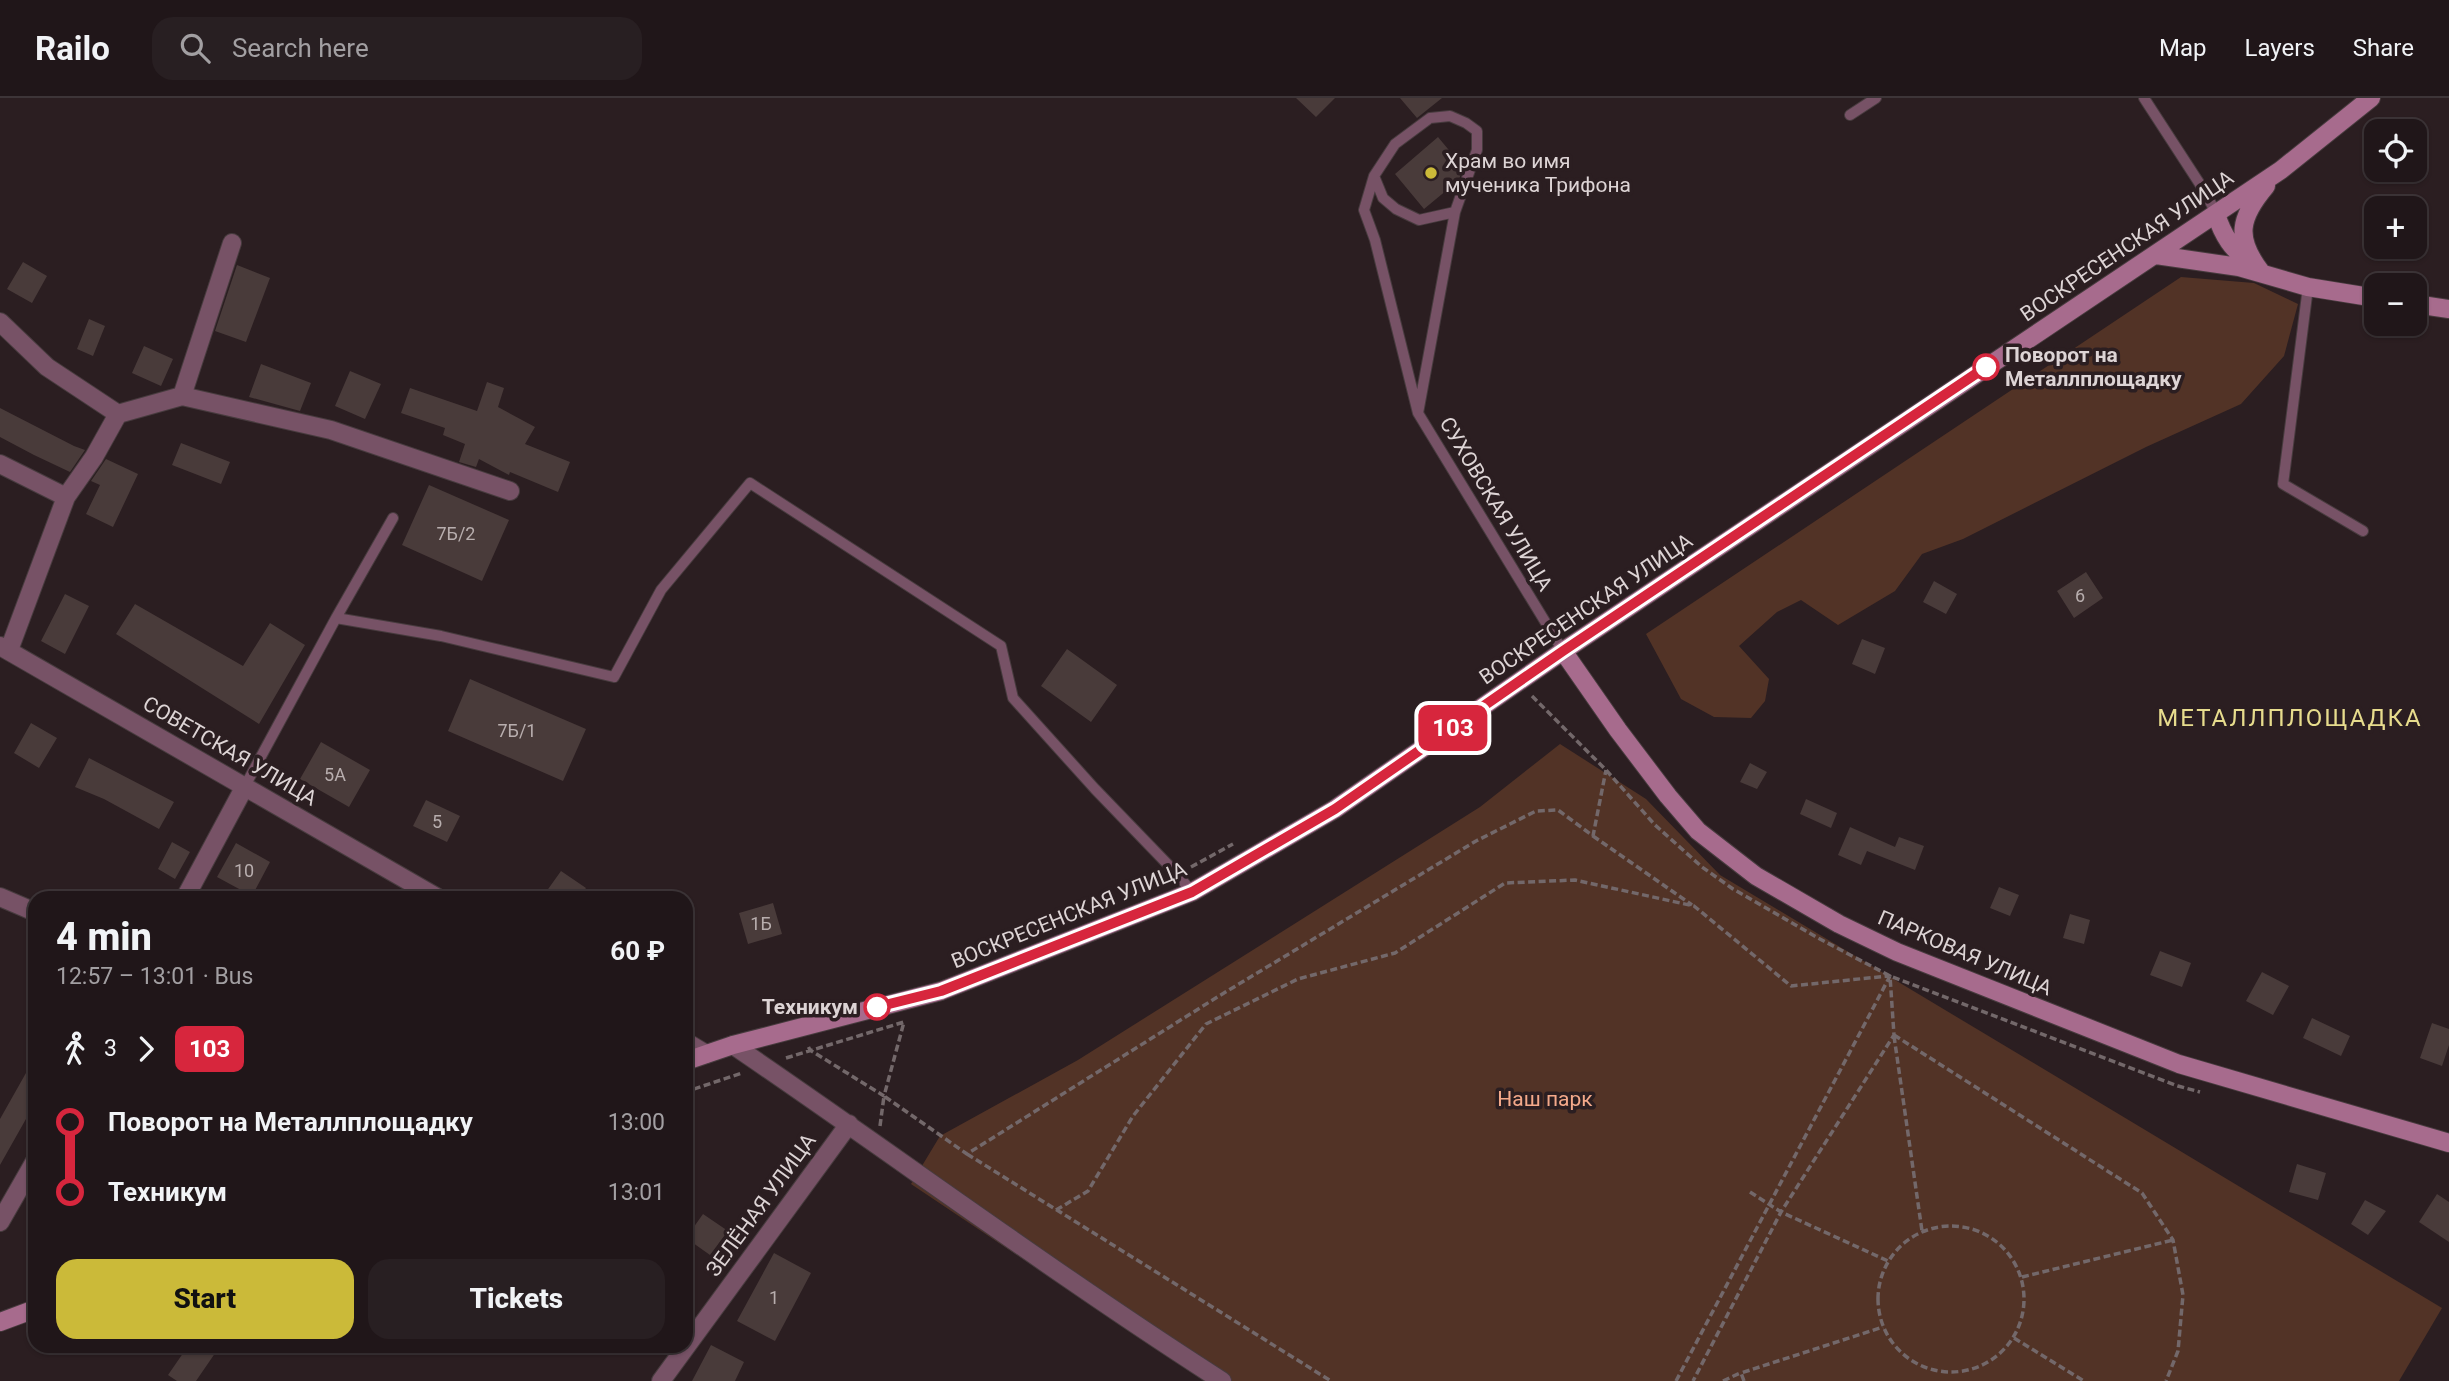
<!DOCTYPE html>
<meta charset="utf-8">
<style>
body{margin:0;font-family:Roboto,sans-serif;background:#281f22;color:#f1f3f6;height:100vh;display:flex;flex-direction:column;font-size:26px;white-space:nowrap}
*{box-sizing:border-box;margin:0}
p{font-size:23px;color:#a29fa2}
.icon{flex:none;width:38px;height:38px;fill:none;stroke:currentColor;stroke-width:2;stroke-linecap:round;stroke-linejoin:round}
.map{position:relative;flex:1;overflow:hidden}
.drawer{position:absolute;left:28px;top:793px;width:665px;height:462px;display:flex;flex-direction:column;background:#201619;border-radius:21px;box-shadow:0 2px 5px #0004,0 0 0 2px #3d3538}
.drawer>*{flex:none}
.badge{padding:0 14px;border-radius:10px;font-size:24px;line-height:46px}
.tools{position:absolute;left:2364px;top:21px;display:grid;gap:14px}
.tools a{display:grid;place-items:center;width:63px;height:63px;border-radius:14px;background:#201619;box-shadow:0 2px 5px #0004,0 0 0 2px #3d3538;font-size:35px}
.map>.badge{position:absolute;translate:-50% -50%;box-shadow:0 0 0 4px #fff}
.legs{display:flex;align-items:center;gap:10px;height:77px;padding:0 28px;font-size:23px}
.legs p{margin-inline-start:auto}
.headline{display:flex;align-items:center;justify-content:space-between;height:119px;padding:0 28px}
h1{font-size:38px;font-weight:800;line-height:52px}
.primary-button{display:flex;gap:14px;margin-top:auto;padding:14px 28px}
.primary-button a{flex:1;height:80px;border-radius:21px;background:#cbba39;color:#111;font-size:28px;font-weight:800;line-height:80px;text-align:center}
.primary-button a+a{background:#281f22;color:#f1f3f6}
ul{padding:0 28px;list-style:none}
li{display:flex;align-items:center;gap:24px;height:70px;font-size:26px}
li i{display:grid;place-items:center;width:10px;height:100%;margin:0 9px;background:currentColor}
li i::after{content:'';width:18px;height:18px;margin:-9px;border:5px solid;border-radius:50%;background:#201619}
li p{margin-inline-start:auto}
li:first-child i{background:linear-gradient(#0000 50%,currentColor 0)}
li:last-child i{background:linear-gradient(currentColor 50%,#0000 0)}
header{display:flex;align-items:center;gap:42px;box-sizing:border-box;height:98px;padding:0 35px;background:#201619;border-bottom:2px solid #3d3538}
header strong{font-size:33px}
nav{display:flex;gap:38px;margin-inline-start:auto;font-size:24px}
.search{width:490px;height:63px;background:#281f22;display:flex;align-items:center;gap:18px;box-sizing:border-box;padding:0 24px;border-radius:21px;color:#a29fa2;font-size:26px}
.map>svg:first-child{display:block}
</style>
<header>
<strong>Railo</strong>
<div class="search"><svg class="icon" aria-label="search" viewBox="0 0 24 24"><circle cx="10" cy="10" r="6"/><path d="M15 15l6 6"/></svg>Search here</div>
<nav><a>Map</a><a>Layers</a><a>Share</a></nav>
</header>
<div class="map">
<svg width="2449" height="1283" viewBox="0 0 2449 1283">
<rect width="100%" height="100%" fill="#2b1e21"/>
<path fill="#523326" d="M2181,179l73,6 44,21 -14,52 -43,48 -95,43 -183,92 -41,15 -27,37 -57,34 -37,-25 -24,12 -38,34 30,33 -4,22 -14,17 -37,-1 -33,-18 -35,-65z
M1560,646l86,55 74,76 722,433 -43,73h-1194l-294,-197 29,-48 138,-76 402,-253z"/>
<path fill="#493b3a" d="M1296,0h39l-19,19z
M1400,0h42l-25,20z
M1438,39l25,30 -4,13 -35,29 -29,-35z
M23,164l24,14 -15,27 -25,-14z
M237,167l33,13 -24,64 -31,-11z
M89,221l16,7 -12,30 -16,-7z
M144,248l29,13 -12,27 -29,-13z
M261,266l50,19 -11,28 -51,-14z
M350,273l31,13 -16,35 -30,-13z
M487,284l17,6 -6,19 37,20 -10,17 45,18 -12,30 -48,-20 -1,3 -30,-16 -3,8 -17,-5 6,-18 -22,-9 2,-7 -44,-15 9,-25 67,23z
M0,310l74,38 11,4 -15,22 -36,-17 -34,-18z
M181,345l49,19 -9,22 -49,-19z
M106,361l32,15 -25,53 -27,-13 14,-29 -9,-4z
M429,387l80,35 -27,61 -80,-36z
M2086,474l17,26 -29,20 -17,-27z
M1934,483l23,13 -11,20 -23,-12z
M65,496l24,12 -24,48 -24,-13z
M135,506l108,62 27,-43 35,22 -46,79 -143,-90z
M1862,541l23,9 -10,26 -23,-10z
M1067,551l50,36 -26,37 -50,-36z
M470,581l116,50 -23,52 -115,-50z
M31,625l26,15 -18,30 -25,-15z
M321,644l49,28 -21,37 -49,-28z
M89,660l85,44 -15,27 -55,-30 -29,-12z
M1750,665l17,9 -10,17 -17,-7z
M1806,701l31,14 -6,15 -31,-14z
M426,702l34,16 -13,26 -34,-16z
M1850,729l45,20 4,-10 25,9 -9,24 -48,-19 -6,14 -23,-10z
M172,744l18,10 -15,27 -17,-10z
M236,745l34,19 -18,34 -35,-19z
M561,773l25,17 -7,10h-24l-9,-6z
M1999,789l20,8 -9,21 -20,-8z
M773,805l9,31 -34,10 -9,-31z
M2070,816l20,6 -6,24 -21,-6z
M2160,853l31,12 -9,24 -32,-12z
M2262,874l27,14 -16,29 -27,-14z
M2312,920l38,18 -9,20 -38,-18z
M2432,925l17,6v16l-7,21 -22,-8z
M35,959v46l-35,62v-46z
M2297,1066l29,9 -8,27 -29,-8z
M2437,1096l12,8v40l-30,-20z
M2365,1102l21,11 -18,24 -17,-11z
M703,1116l25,17 -18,24 -24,-17z
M774,1155l37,20 -36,68 -38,-20z
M711,1247l33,17 -9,19h-43z
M188,1248h32l-24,35h-19l-9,-6z"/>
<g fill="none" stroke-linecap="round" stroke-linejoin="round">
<g stroke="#473b3e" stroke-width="12">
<path id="lane" d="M2144,0l63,97 9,19
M1850,17l26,-17
M1374,78l9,22 13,11 23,11 36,-8
M2308,189l-25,197 80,47
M1418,315l37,-201 22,-62v-19l-11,-8 -16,-7 -20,2 -35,26 -21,32 -10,34 11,30 43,173 145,238
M336,520l57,-100
M245,688l91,-168 105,18 173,41 47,-87 89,-107 251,163 12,52 82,91 82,85 15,18"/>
</g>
<g stroke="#473b3e" stroke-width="20">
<path id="street" d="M0,224l47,45 71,47 -24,43 -28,40 -66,-33
M182,298l149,34 179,61
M118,316l64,-18 50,-153
M0,548l438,252
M9,552l57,-153
M0,799l35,15
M185,800l60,-112
M686,944l20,12
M733,947c163,111 322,229 489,336
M0,1124l35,-61
M661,1283l188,-257"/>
</g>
<g stroke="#473b3e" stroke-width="20">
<path id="secondary" d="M2216,116c7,22 16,35 34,49
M2156,157l83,12 69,20 68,11
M2261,174c-26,-34 -22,-54 5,-86
M2415,206l34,5
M1563,553l55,79 50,66 30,35 58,45 83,48 58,28 282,112 270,79
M686,963l47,-16 208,-54 251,-99 143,-83 228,-158 718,-481 90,-72
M0,1224l35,-13"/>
</g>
<path stroke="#73686a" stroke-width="3.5" stroke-dasharray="7 3.5" stroke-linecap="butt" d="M1532,598l74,74 49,55 47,42 31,22 85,49 72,38 288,110 22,6
M1593,738l99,69
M1191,769l42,-23
M1143,791l19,-8
M1894,937l248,158 31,47 10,55 -5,56 -12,30
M1894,938l28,195
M786,960l118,-36 -20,74 -74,-46 -2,-4
M686,989l2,4 54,-18
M880,1028l4,-30 83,58 252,-158 257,-155 60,-30 22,-1 35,26 13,-66
M967,1056l364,227
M1750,1094l31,20 107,49
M1056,1112l32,-19 45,-75 73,-92 92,-45 97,-26 110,-70 70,-3 119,26 97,80 97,-10
M1878 1201a73 73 0 1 1 146 0a73 73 0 1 1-146 0Z
M2022,1179l151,-37
M2014,1240l70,43
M1676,1283l214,-405 4,59 -113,177 -88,169
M1723,1283l17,-8
M1744,1283l-3,-8 142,-46"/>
<use href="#lane" stroke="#775266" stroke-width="10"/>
<use href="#street" stroke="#775266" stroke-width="18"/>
<use href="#secondary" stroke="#a76b8d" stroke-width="18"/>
</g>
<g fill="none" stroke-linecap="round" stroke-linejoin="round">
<g stroke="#fff" stroke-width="16">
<path id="line-1" d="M877,909l64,-16 251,-99 143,-83 228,-158 423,-284"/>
</g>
<use href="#line-1" stroke="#d7263d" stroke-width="10"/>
</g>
<circle fill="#cbba39" stroke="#2b1e21" stroke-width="2.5" cx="1431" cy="75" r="7"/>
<g fill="#fff" stroke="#d7263d" stroke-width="3.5">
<circle cx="1986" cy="269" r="12"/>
<circle cx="877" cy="909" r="12"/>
</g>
<g text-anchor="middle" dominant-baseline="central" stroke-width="7" stroke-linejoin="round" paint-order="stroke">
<g font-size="18" fill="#b8aeae">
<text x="456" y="435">7Б/2</text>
<text x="2080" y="497">6</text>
<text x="517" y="632">7Б/1</text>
<text x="335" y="676">5А</text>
<text x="437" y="723">5</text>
<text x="244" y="772">10</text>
<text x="761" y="825">1Б</text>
<text x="774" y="1199">1</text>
</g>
<g font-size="21" fill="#ddd4d5" stroke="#2b1e21" text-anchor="start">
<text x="1445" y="63">Храм во имя<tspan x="1445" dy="24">мученика Трифона</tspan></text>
</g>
<g font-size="21" fill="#ddd4d5" stroke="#2b1e21">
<text transform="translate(2127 148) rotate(-34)">ВОСКРЕСЕНСКАЯ УЛИЦА</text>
<text transform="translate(1496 406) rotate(59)">СУХОВСКАЯ УЛИЦА</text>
<text transform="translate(1586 511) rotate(-34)">ВОСКРЕСЕНСКАЯ УЛИЦА</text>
<text transform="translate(230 653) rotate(30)">СОВЕТСКАЯ УЛИЦА</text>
<text transform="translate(1069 817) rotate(-22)">ВОСКРЕСЕНСКАЯ УЛИЦА</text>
<text transform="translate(1965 855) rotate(23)">ПАРКОВАЯ УЛИЦА</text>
<text transform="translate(761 1107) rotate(-54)">ЗЕЛЁНАЯ УЛИЦА</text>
</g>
<g font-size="21" font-weight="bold" fill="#ddd4d5" stroke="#2b1e21" text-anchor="start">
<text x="2005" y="257">Поворот на<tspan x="2005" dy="24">Металлплощадку</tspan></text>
<text x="858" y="909" text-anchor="end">Техникум</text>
</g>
<g font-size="21" fill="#f4a98a" stroke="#2b1e21">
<text x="1545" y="1001">Наш парк</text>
</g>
<g font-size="24" letter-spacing="2" fill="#e7dc8d" stroke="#2b1e21">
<text x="2290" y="620">МЕТАЛЛПЛОЩАДКА</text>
</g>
</g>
</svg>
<div class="tools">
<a><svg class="icon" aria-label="locate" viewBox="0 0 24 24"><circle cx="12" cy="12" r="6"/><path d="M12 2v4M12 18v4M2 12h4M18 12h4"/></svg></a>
<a>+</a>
<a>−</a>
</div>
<b class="badge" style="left:1453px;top:630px;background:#d7263d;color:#fff">103</b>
<section class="drawer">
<div class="headline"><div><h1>4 min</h1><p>12:57 – 13:01 · Bus</p></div><b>60 ₽</b></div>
<div class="legs"><svg class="icon" aria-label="walk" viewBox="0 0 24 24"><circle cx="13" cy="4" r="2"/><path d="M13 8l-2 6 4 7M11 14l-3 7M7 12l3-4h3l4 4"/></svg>3<svg class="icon" aria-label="forward" viewBox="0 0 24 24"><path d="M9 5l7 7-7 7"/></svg><b class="badge" style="background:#d7263d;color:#fff">103</b></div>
<ul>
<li><i style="color:#d7263d"></i><b>Поворот на Металлплощадку</b><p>13:00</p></li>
<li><i style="color:#d7263d"></i><b>Техникум</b><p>13:01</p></li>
</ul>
<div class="primary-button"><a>Start</a><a>Tickets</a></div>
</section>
</div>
